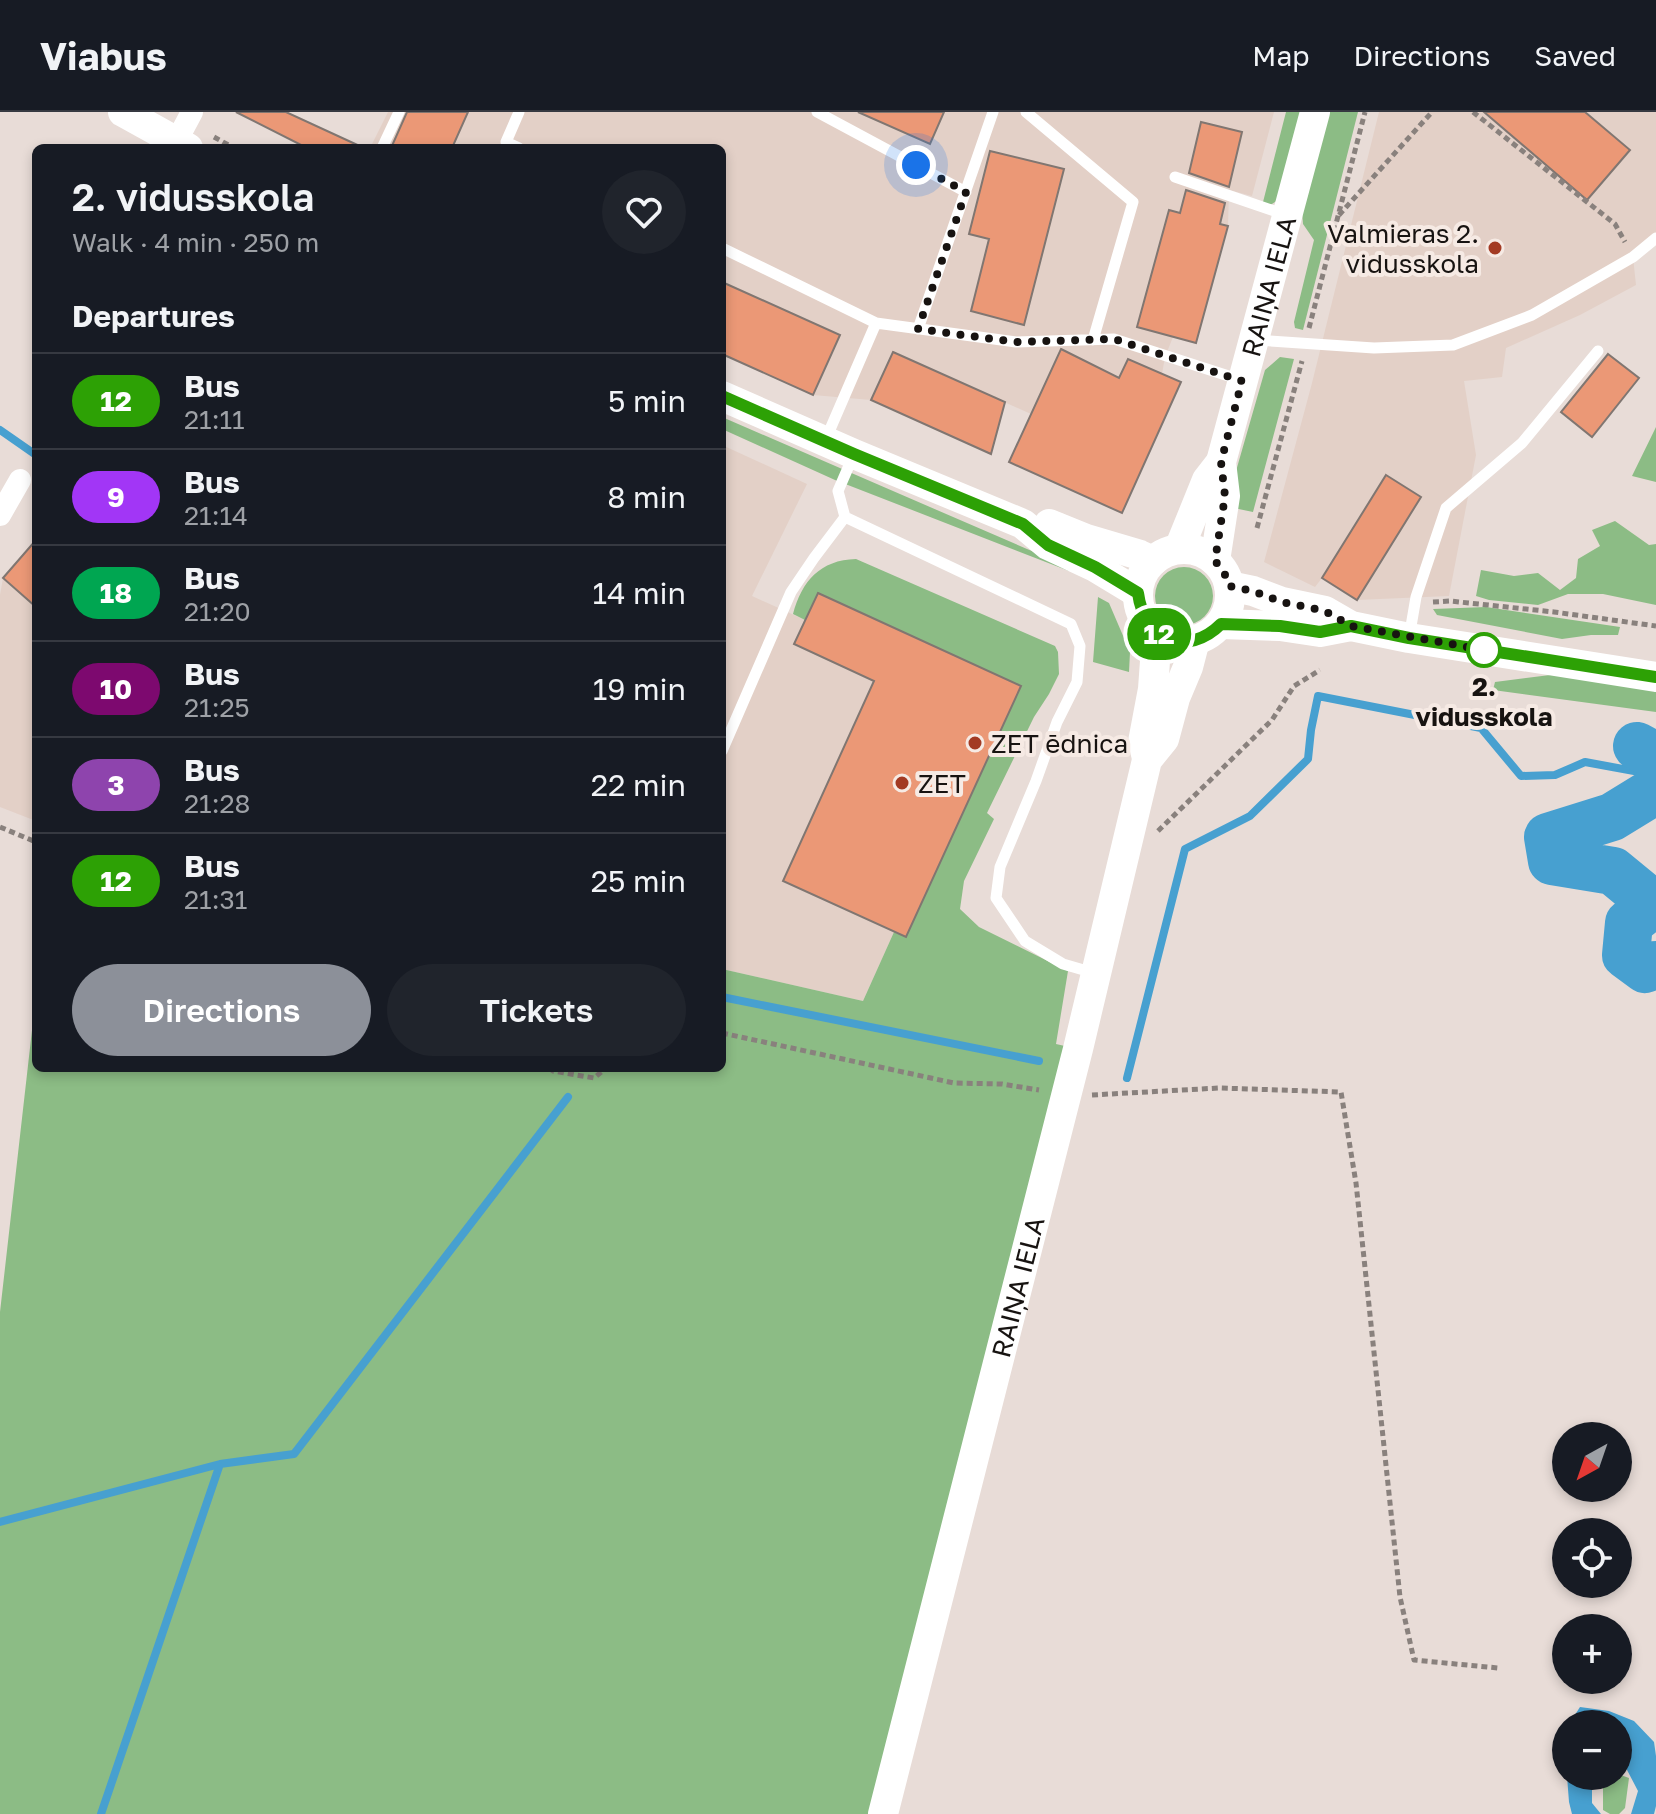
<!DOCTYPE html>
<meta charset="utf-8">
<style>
body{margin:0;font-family:"Golos Text",sans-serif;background:#20242c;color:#f1f3f6;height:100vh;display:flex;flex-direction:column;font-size:30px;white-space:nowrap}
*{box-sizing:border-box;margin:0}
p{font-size:26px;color:#9ea1a6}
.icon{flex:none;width:44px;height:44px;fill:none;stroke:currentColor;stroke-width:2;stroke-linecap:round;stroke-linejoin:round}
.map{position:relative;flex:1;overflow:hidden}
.drawer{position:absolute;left:32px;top:32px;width:694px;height:928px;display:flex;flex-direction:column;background:#171b24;border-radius:12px;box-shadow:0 4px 12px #0003}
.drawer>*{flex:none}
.badge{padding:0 16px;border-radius:26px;font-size:28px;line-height:52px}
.needle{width:52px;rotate:220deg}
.controls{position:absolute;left:1552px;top:1310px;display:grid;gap:16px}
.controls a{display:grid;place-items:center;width:80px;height:80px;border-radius:50%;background:#171b24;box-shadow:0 4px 12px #0003;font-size:40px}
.you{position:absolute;width:40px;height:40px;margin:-20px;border:6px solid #fff;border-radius:50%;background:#1a73e8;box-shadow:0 0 0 12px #1a73e833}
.map>.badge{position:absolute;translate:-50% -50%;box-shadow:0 0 0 4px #fff}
h2{padding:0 40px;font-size:30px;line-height:72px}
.round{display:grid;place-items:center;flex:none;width:84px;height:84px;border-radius:42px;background:#20242c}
.summary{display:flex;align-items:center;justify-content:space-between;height:136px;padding:0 40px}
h1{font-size:38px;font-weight:600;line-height:60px}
.cta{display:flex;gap:16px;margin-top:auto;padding:16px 40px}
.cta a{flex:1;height:92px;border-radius:48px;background:#8c9099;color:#fff;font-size:32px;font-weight:600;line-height:92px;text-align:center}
.cta a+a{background:#20242c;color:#f1f3f6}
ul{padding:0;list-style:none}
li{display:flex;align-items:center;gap:24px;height:96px;padding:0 40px;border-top:2px solid #363941}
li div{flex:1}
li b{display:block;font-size:30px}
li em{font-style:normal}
li .badge{min-width:88px;font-weight:700;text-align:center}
header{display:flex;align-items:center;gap:48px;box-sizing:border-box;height:112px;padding:0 40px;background:#171b24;border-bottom:2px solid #363941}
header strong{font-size:38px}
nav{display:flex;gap:44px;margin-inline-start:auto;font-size:28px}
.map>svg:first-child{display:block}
</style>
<header>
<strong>Viabus</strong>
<nav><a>Map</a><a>Directions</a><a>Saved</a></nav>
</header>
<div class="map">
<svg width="1656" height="1702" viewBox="0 0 1656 1702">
<rect width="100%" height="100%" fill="#e8dcd7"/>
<path fill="#e3d0c7" d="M388,0h886l-22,84 -23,-6 -1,36 -32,117 -23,-6 -8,20 -3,17 -34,-15 -37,82 -198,-89 -22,48 -58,-5 -91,-41v-206h-352z
M1379,0h277v126l-23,19 3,28 -56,30 -74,33 -4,29 -38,4 12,74 -27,141 -92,4 -35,-22 -7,9 -51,-25 48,-179z
M722,333l85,39 -55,112 53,24 -10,25 79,36 -91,200 111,51 -31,69 -141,-32z
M36,429v280l-36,-14v-212l3,-17z"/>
<path fill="#8cbc85" d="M1286,0h15l-23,88 -9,6 -6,-4z
M1328,0h30l-55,218 -8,-2 -1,-6 20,-82 -11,-16 -1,-12z
M1280,245l14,2 -41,153 -24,-5 5,-29 31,-108z
M722,305l305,132 44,18 -2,4 -234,-91 -113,-51z
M1656,315v55l-24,-6z
M1615,409l34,24 7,-1v61l-53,-11h-35l-30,11 -49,-5 -13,-4 5,-26 33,6 24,-3 22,17 16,-12 2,-19 22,-13 -8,-16z
M856,447l199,87 3,6 1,22 -10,20 -15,23 -47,96 7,6 -30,62 -4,28 19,18 89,44 -12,73 22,5 -195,765h-883v-502l36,-317v73h686v-99l141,32 31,-69 12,5 115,-251 -203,-93 -13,27 -12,-6c9,-33 27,-54 63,-55z
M1155 484a29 29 0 1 1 58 0a29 29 0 1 1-58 0Z
M1098,485l11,6 21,49 -1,20 -36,-10z
M1486,495l134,20 -2,8h-27l-29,4 -125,-24 -4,-6z
M1558,562l98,15v23l-163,-22 2,-8z
M1618,1662l11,4 -4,30 -6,6h-9l-7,-4v-28l7,-6h8z"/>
<path fill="#47a0d0" d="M1580,1595l29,4 25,10 20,21 2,14v50l-2,8h-23l7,-23 -12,-23 -8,-5v-39h-49z
M1567,1664h29l-4,10v17l9,11h-29l-3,-12z"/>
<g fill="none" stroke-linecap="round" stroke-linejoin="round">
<path stroke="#47a0d0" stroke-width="8" d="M0,318l36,25
M722,885l317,64
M1127,966l58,-229 65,-33 58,-57 3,-29 7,-34 163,32 40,48 34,-1 30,-13 71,13
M0,1410l220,-58 74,-10 274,-357
M101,1702l119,-350"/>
<path stroke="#47a0d0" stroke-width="48" d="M1637,634l19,10
M1656,678l-44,27 -64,20 4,24 61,10 40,33 -24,19 -3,32 19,14 11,-4"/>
</g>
<path fill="#eb9876" stroke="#807671" stroke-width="2" d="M236,0h50l78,36h-57z
M407,0h61l-16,36h-61z
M858,0h86l-14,32z
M1484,0h101l45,38 -43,50z
M1201,10l41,10 -13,55 -40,-14z
M990,39l74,18 -40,156 -53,-14 18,-72 -20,-5z
M1186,78l39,13 -5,21 8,2 -32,117 -59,-16 32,-117 11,3z
M722,170l118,53 -27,60 -91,-41z
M1061,237l58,29 9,-19 53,23 -59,131 -113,-51z
M893,240l112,50 -14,52 -120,-54z
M1608,242l31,24 -47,59 -31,-25z
M1386,363l35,22 -64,103 -35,-22z
M36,428v67l-33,-29z
M818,481l203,93 -115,251 -123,-56 91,-200 -80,-37z"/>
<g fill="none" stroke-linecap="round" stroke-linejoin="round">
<path stroke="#89817d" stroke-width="5" stroke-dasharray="6 4" stroke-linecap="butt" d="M1473,0l142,112 10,18
M214,25l20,11
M1339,103l93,-103
M1309,216l56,-216
M1257,416l45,-167
M1433,490l17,-1 104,11 102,14
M0,715l36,15
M1158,719l114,-111 22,-34 26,-16
M722,921l232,50 48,1 37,6
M549,956l4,3 41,7 12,-10
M1092,983l127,-7 122,4 15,91 44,414 14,63 84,8"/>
<path stroke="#fff" stroke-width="11" d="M817,0l149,80
M1026,0l107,90 -40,138
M382,36l17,-36
M519,36l-13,-6 13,-30
M1175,65l111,38
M722,136l154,75 140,19 98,-3 127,41
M918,217l75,-217
M1257,228l117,8 79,-3 79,-30 101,-58 23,-19
M825,329l51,-118
M845,405l-7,-26 16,-37
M1409,526l7,-41 30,-89 76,-65 76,-92
M722,639l69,-159 23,-34 31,-41 226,107 9,22 -3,36 -20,40 -21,59 -36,86 -4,31 29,43 38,23 31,9"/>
<path stroke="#fff" stroke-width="22" d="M176,30l16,-30
M0,403l20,-35"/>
<g stroke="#fff" stroke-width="30">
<path d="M123,0l65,36"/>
<path d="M722,284l132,58 169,70 25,21 47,22 43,26"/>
<path d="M1049,412l37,15 54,16 13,6"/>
<path d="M1179,437l28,-69 14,-18"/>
<circle cx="1184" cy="483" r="46"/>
<path id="s1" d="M1215,449l10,-65 -4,-34 94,-350"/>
<path d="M1229,474l24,5 29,11 43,9 26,15 58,12 247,39"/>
<path d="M1221,512l59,2 40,6 31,-6"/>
<path d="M1147,646l-4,-16 10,-53 4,-56"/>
<path id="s2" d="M883,1702l195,-765 69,-289 17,-21 11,-41 13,-31 7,-27"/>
</g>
</g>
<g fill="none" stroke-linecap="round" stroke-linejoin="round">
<g stroke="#fff" stroke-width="18">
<path id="line" d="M722,284l132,58 169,70 25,21 47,22 43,26c6,47 49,65 83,31l59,2 40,6 31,-6 58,12 247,39"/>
</g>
<use href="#line" stroke="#2da105" stroke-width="12"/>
<path stroke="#171311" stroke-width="8" stroke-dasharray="0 14.4" d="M916,53l50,27 -48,137 98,13 98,-3 128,42 -21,81 4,34 -10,65 9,11 5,14 24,5 29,11 43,9 26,15 133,24"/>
</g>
<g fill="#a33a23" stroke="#f6eae4" stroke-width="3">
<circle cx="1495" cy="136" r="8"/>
<circle cx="975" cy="631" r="8"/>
<circle cx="902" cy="671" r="8"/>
</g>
<circle fill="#fff" stroke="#2da105" stroke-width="4" cx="1484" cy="538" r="16"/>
<g text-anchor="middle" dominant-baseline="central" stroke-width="8" stroke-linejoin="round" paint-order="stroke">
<g font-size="26" fill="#171311" stroke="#f6eae4" text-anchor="start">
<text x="1479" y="121" text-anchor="end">Valmieras 2.<tspan x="1479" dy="30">vidusskola</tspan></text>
<text x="991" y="631">ZET ēdnica</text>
<text x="918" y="671">ZET</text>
</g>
<g font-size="26" fill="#171311" stroke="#f6eae4">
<text stroke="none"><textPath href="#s1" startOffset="282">RAIŅA IELA</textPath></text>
<text stroke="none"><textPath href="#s2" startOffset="544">RAIŅA IELA</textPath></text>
</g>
<g font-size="26" font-weight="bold" fill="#171311" stroke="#f6eae4">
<text x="1484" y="574">2.<tspan x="1484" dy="30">vidusskola</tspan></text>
</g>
</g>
</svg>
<div class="controls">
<a><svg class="needle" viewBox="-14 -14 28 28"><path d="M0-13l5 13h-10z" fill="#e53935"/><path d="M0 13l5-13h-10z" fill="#9ea1a6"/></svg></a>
<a><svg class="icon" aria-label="locate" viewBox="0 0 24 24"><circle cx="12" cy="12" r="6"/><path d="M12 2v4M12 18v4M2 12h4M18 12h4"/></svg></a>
<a>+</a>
<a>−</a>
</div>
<div class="you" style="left:916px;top:53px"></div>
<b class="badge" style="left:1159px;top:522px;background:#2da105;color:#fff">12</b>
<section class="drawer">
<div class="summary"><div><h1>2. vidusskola</h1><p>Walk · 4 min · 250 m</p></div><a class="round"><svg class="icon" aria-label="heart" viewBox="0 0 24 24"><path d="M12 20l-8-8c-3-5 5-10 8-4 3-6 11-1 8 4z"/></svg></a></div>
<h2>Departures</h2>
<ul>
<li><span class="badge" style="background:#2da105;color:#fff">12</span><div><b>Bus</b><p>21:11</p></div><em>5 min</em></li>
<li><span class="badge" style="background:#a236f6;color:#fff">9</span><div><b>Bus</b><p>21:14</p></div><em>8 min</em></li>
<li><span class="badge" style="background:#00a651;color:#fff">18</span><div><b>Bus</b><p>21:20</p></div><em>14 min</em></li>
<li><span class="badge" style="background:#7d096f;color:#fff">10</span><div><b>Bus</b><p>21:25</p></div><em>19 min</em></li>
<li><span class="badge" style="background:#8e44ad;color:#fff">3</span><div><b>Bus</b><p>21:28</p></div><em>22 min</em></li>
<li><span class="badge" style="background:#2da105;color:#fff">12</span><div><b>Bus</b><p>21:31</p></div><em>25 min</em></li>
</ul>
<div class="cta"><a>Directions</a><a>Tickets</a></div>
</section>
</div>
